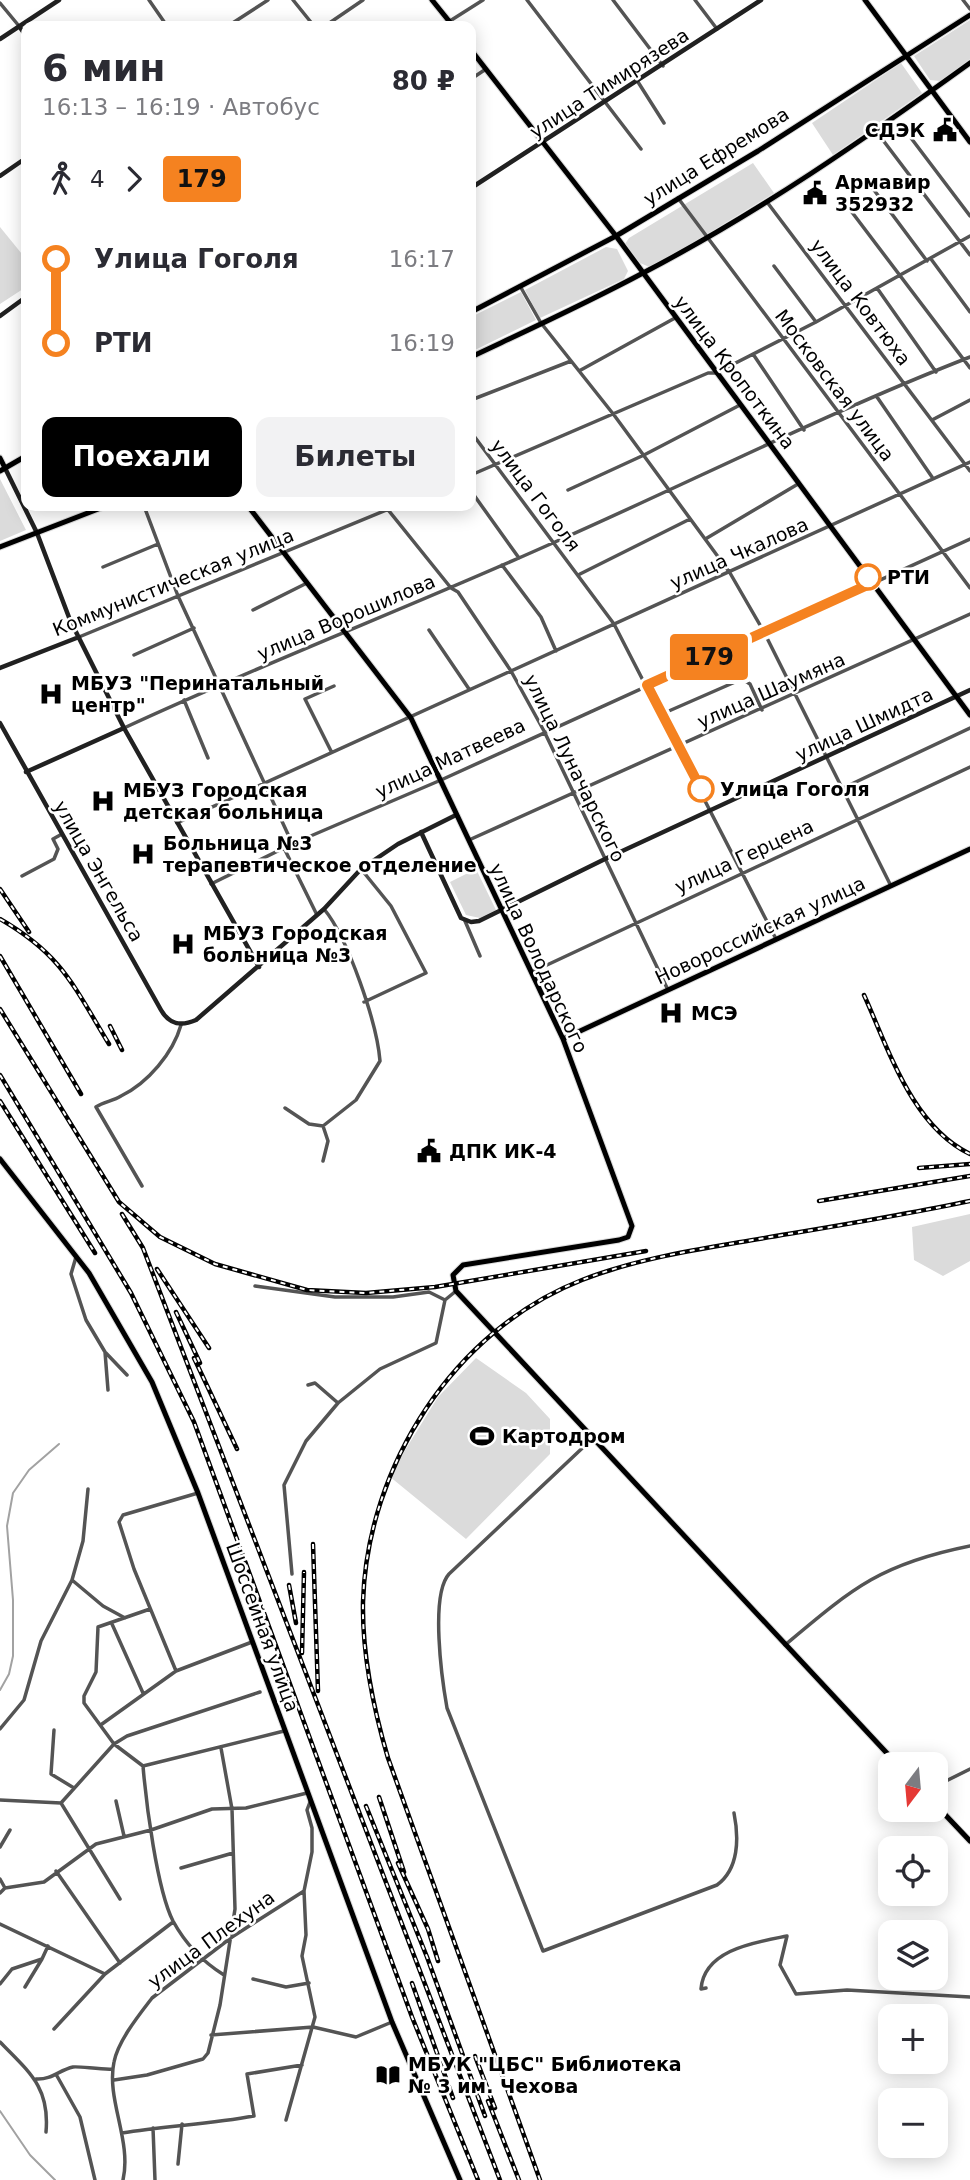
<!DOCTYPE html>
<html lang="ru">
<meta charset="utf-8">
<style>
body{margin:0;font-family:"DejaVu Sans",sans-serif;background:#f2f2f3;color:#2b2b33;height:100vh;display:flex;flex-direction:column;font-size:26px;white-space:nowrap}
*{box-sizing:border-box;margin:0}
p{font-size:23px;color:#7c7c81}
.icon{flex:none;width:38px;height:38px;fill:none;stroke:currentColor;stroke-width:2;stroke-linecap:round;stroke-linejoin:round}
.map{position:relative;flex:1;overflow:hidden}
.drawer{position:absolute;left:21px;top:21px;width:455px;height:490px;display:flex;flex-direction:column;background:#fff;border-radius:14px;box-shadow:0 4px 18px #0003}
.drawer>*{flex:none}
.badge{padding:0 14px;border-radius:5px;font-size:24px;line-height:46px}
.needle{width:46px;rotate:196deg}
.fabs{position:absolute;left:878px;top:1752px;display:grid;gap:14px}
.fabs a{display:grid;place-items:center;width:70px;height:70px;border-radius:14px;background:#fff;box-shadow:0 4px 18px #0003;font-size:35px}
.map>.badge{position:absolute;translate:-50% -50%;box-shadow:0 0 0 4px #fff}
.legs{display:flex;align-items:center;gap:10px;height:77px;padding:0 21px;font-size:23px}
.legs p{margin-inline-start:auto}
.head{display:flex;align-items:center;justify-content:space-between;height:119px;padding:0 21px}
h1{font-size:38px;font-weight:800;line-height:52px}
.cta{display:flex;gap:14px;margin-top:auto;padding:14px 21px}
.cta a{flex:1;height:80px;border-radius:14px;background:#000;color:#fff;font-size:28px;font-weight:800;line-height:80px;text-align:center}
.cta a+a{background:#f2f2f3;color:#2b2b33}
ul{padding:0 21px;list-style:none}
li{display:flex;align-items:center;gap:24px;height:84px;font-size:26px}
li i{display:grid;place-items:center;width:10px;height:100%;margin:0 9px;background:currentColor}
li i::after{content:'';width:18px;height:18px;margin:-9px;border:5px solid;border-radius:50%;background:#fff}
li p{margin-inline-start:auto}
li:first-child i{background:linear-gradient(#0000 50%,currentColor 0)}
li:last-child i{background:linear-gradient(currentColor 50%,#0000 0)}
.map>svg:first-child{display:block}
</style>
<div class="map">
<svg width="970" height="2180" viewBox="0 0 970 2180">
<rect width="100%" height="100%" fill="#fff"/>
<path fill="#dbdbdb" d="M970,20v39l-29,22 -11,-1 -16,-24z
M901,63l21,30 -89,62 -21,-32z
M753,163l21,30 -122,75 -12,-5 -15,-19 4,-6z
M0,227l26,32v28l-26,17z
M606,247l11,2 11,22 -4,8 -84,39 -15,-28z
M521,292l15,28 -65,32v-35z
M0,479l26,51 -26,11z
M476,869l20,41 -16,8 -14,-3 -16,-33z
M970,1214v47l-27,15 -29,-16 -2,-33z
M476,1358l50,35 24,26v35l-84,85 -77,-63 49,-79z"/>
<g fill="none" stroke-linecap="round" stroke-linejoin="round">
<path stroke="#a2a2a2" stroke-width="2" d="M0,1690l9,-16 4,-18v-56l-6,-74 6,-33 16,-23 30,-26
M0,2111l30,44 25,25"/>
<g stroke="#dbdbdb" stroke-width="7">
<path id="primary" d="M432,0l21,26
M865,0l105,142
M471,50l145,186 354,479
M471,312l145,-76 142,-85 212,-136
M471,357c57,-27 116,-54 172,-84 115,-60 222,-134 327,-210
M0,458l5,10
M0,471l26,-15
M248,506l163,212 152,321 69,187 -4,11 -9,3 -156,25 -10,10 3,16 441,473
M0,547l106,-41
M563,1039l407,-190
M0,1159l89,114 63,109 46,111 194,529 68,158
M936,1805l34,36"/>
</g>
<path stroke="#545454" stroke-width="3.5" d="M149,0l18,26
M293,0l21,26
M527,0l114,149
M613,0l50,66
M695,0l22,29
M963,0l7,9
M0,3l19,23
M228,26l40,-26
M325,26l38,-26
M442,26l41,-26
M471,79l15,-10
M638,82l26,41
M876,131l94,124
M911,138l59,78
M868,182l59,79
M678,198l292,390
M767,202l203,269
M845,203l125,165
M931,259l39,53
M774,266l42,56
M520,286l21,37 73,92 116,158 34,59 127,254
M877,288l59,84
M753,354l51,76
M579,371l96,-53
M877,397l55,80
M471,400l100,-39
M932,420l38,-20
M471,432l143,192 162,315
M471,475l237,-102h8l100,-51 154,-86
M568,490l76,-35 96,-50
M471,491l48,67
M144,506l34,90 114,247
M385,506l66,82 7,4 53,79 33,60 124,259
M707,538l91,-54
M502,565l39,52 15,34
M103,567l55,-23
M580,574l110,-55
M253,610l54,-27
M429,630l40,59
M79,637l317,-131
M134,655l60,-27
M184,700l24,58
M662,714l80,-35 8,5 12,26
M124,728c142,-66 289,-122 431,-186 138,-61 274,-130 415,-185
M331,751l-26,-52 29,-13
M841,789l129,-61
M177,823l793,-361
M469,840l501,-226
M284,848l32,65
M361,869l30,37 35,67 -62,29
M22,876l32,-17 4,-10 -5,-10 9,-5
M211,884l81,-40 149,-64 529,-241
M465,921l15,35
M532,972l438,-205
M285,1108l24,16 14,2 33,-26 24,-39c-3,-38 -32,-123 -56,-152
M323,1161l5,-20 -5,-15
M142,1186l-46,-79c7,-5 17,-6 25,-11 27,-13 52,-43 60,-71
M76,1257l-5,17 15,46 19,32 22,23
M255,1286l80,11h58l36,-5 16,8
M445,1300l11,-9
M105,1352l3,38
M308,1385l7,-2 23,20 42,-34 56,-26 9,-43
M593,1438l-144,136c-19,21 -7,106 -2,134l96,243 174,-66c22,-16 22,-47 17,-72
M292,1574l-8,-89 22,-44 32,-38
M72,1580l31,26 22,12
M150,1609l-52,18 -2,45 -12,24v7l30,41 29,22c3,36 14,124 30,155 12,22 30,41 51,54
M112,1624l31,69
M785,1645c68,-57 95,-81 185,-99
M176,1671l-42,-102 -15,-47 4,-7 75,-22
M102,1724l74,-53 76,-29
M0,1729l24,-29 17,-59 31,-61 11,-39 5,-52
M54,1730l-3,44 23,14
M143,1766l141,-35
M936,1786l34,-17
M0,1800l61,3 53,-59 13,-8 133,-44
M116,1801l8,35
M61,1803l59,96
M0,1847l10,-17
M181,1868l52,-15
M56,1871l64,92
M0,1879l5,9
M0,1893l5,-5 39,-6 52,-38 55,-14 61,-21 34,-1 61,-15
M0,1924l105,50
M253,1979l33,8 23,-4
M0,1984l12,-15 30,-10 6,-13
M25,1987l17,-28
M706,1988l-5,1c3,-40 56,-47 86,-53l-7,29 16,29 51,-4 123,7
M54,2029l51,-55 68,-52
M211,2035l102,-8 43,10 36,-15
M0,2042c29,30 50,45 46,90
M57,2076l23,41 15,63
M36,2079c16,1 23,-9 37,-12 6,-1 29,3 40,2
M114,2080l33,-5 56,-16 5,-6 12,-48 15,-96 -3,-100 -11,-61
M286,2120l29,-103 -13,-61 4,-21 -2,-44 8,-39v-24l-5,-18 3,-8
M153,2128l2,52
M122,2133c44,-7 88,-9 132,-17l-7,-42 55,-9
M178,2164l4,-40
M123,2180c9,-39 -17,-81 -9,-118 4,-21 25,-47 38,-64l80,-61 72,-46"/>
<path stroke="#212121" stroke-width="4.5" d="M19,26l7,10
M0,39l59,-39
M0,176l26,-18
M471,188l290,-188
M0,316l26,-19
M5,468l32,65 33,87 54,108 135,239
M0,668l79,-31
M0,723l161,287c8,14 19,17 35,10l128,-111 37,-40 37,-25 58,-29
M26,772l98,-44
M421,832l40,86 10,4 8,-1 126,-62 365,-169"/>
<use href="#primary" stroke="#000" stroke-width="5"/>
<g stroke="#000" stroke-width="4.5">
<path id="rail" d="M0,889l29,43
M0,919c62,36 73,66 109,125
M0,956l81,138
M864,995c25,55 48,131 106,159
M0,1009l119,193 41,35 55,27 92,26 59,3 69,-6 211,-36
M110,1026l12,24
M0,1075l131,218 63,129 218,595 66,163
M0,1101l95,152
M919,1168l51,-4
M819,1201l151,-25
M122,1214l21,34 357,932
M157,1269l52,79
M176,1312l24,51
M194,1358l43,91
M313,1544l5,147
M289,1585l7,38
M302,1653l2,-81
M379,1797l25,75
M366,1806l61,151 58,159
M398,1863l30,66 10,32
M412,1983l41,115
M475,2056l20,52
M488,2101l31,79
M540,2180l-152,-422c-15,-51 -26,-103 -25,-156 4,-136 91,-272 219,-322 51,-20 106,-29 159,-38 76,-13 153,-25 229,-41"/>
</g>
<use href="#rail" stroke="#fff" stroke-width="2" stroke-dasharray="5" stroke-linecap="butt"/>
</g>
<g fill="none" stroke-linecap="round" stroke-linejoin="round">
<g stroke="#fff" stroke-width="16">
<path id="line-1" d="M701,789l-54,-104 225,-102 -4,-6"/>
</g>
<use href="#line-1" stroke="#f58220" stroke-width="10"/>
</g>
<defs>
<g id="civic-bare" transform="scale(1.89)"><path d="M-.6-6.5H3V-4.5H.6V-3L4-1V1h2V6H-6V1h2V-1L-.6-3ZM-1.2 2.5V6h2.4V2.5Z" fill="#000" stroke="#fff" stroke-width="2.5" paint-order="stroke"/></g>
<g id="hospital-bare" transform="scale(1.89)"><path d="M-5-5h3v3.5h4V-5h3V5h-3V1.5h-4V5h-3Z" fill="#000" stroke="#fff" stroke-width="2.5" paint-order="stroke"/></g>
<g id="stadium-bare" transform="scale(1.89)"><path d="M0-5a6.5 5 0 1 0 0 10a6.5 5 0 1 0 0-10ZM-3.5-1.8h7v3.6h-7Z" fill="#000" stroke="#fff" stroke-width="2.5" paint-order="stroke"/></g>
<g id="library-bare" transform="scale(1.89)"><path d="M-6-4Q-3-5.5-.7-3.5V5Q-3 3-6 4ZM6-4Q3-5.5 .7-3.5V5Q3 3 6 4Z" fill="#000" stroke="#fff" stroke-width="2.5" paint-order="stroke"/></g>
</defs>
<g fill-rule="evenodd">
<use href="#civic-bare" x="945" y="130"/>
<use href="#civic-bare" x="815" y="193"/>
<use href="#hospital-bare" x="51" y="694"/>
<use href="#hospital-bare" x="103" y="801"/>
<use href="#hospital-bare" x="143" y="854"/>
<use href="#hospital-bare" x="183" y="944"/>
<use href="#hospital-bare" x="671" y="1013"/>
<use href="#civic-bare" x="429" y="1151"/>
<use href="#stadium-bare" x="482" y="1436"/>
<use href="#library-bare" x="388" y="2075"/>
</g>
<g fill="#fff" stroke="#f58220" stroke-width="3.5">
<circle cx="868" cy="577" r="12"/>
<circle cx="701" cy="789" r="12"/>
</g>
<g text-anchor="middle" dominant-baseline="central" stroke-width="5" stroke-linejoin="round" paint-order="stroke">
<g font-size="19" fill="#000" stroke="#fff">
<text transform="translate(609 83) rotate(-33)">улица Тимирязева</text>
<text transform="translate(716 156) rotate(-32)">улица Ефремова</text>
<text transform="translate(861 302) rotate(53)">улица Ковтюха</text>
<text transform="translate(735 372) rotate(53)">улица Кропоткина</text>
<text transform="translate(835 385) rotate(53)">Московская улица</text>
<text transform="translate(536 495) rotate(53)">улица Гоголя</text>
<text transform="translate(739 553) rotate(-24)">улица Чкалова</text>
<text transform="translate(173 582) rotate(-22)">Коммунистическая улица</text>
<text transform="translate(346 617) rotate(-23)">улица Ворошилова</text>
<text transform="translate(771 690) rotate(-24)">улица Шаумяна</text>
<text transform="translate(864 724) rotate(-25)">улица Шмидта</text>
<text transform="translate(450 758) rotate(-25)">улица Матвеева</text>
<text transform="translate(575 768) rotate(64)">улица Луначарского</text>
<text transform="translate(744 856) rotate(-25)">улица Герцена</text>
<text transform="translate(99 871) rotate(60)">улица Энгельса</text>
<text transform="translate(760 930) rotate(-25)">Новороссийская улица</text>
<text transform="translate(539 958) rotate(65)">улица Володарского</text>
<text transform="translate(263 1627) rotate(70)">Шоссейная улица</text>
<text transform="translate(211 1939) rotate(-36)">улица Плехуна</text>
</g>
<g font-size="19" font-weight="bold" fill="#000" stroke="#fff" text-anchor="start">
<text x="925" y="130" text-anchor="end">СДЭК</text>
<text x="835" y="182">Армавир<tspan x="835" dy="22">352932</tspan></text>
<text x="71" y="683">МБУЗ "Перинатальный<tspan x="71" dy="22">центр"</tspan></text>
<text x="123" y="790">МБУЗ Городская<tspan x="123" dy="22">детская больница</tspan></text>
<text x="163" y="843">Больница №3<tspan x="163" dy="22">терапевтическое отделение</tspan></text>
<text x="203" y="933">МБУЗ Городская<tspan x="203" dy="22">больница №3</tspan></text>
<text x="691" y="1013">МСЭ</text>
<text x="449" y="1151">ДПК ИК-4</text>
<text x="502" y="1436">Картодром</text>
<text x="408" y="2064">МБУК "ЦБС" Библиотека<tspan x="408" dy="22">№ 3 им. Чехова</tspan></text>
</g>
<g font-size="19" font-weight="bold" fill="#000" stroke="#fff" text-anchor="start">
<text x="887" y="577">РТИ</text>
<text x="720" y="789">Улица Гоголя</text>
</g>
</g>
</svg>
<div class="fabs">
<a><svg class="needle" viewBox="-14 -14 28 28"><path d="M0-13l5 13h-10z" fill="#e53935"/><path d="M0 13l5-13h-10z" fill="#7c7c81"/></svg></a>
<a><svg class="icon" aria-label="locate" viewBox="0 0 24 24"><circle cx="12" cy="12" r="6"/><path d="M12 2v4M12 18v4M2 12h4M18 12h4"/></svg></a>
<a><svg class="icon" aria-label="layers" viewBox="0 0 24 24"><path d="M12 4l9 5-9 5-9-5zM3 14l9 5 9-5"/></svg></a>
<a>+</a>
<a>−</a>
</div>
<b class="badge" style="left:709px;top:657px;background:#f58220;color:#111">179</b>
<section class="drawer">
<div class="head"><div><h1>6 мин</h1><p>16:13 – 16:19 · Автобус</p></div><b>80 ₽</b></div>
<div class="legs"><svg class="icon" aria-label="walk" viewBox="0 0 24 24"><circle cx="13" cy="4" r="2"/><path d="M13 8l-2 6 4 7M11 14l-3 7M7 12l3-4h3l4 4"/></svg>4<svg class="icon" aria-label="forward" viewBox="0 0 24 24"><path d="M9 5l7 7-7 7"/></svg><b class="badge" style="background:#f58220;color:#111">179</b></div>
<ul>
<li><i style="color:#f58220"></i><b>Улица Гоголя</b><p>16:17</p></li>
<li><i style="color:#f58220"></i><b>РТИ</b><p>16:19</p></li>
</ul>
<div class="cta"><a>Поехали</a><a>Билеты</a></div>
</section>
</div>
